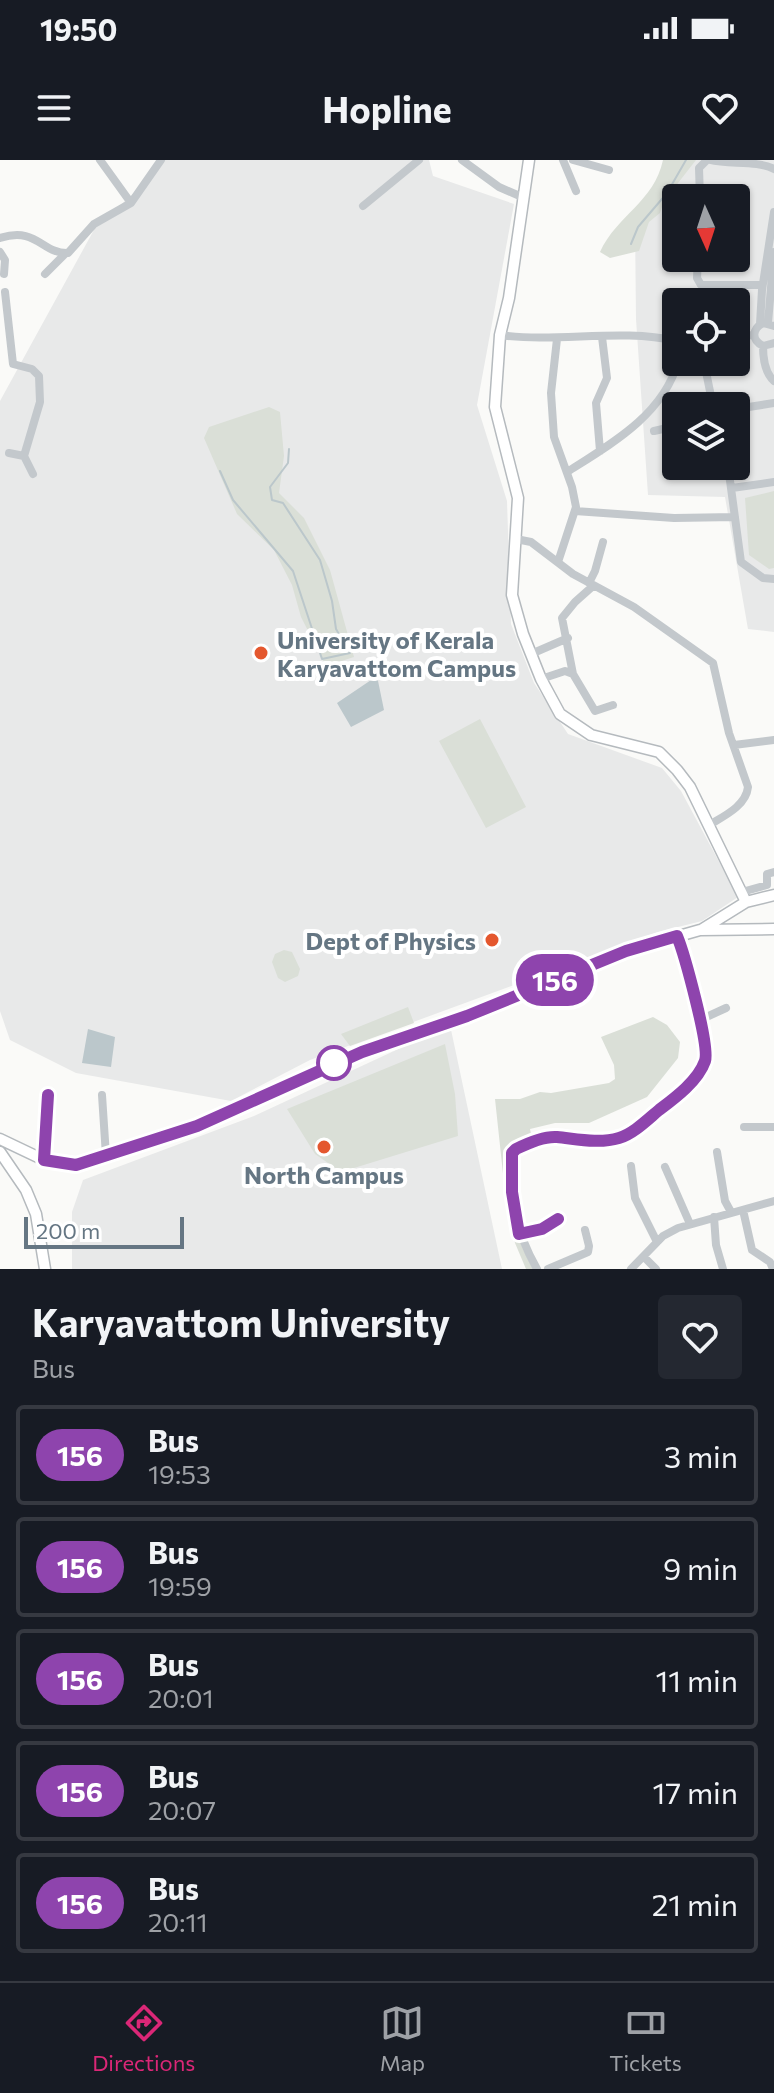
<!DOCTYPE html>
<style>
body{margin:0;font-family:Commissioner,sans-serif;background:#242831;color:#f1f3f6;height:100vh;display:flex;flex-direction:column;font-size:30px;white-space:nowrap}
*{box-sizing:border-box;margin:0}
p{font-size:26px;color:#9ea1a6}
.icon{flex:none;width:44px;height:44px;fill:none;stroke:currentColor;stroke-width:2;stroke-linecap:round;stroke-linejoin:round}
.map{position:relative;height:1109px;overflow:hidden}
.sheet{display:flex;flex-direction:column;background:#171b24;flex:1}
.sheet>*{flex:none}
.badge{padding:0 16px;border-radius:26px;font-size:28px;line-height:52px}
.needle{width:52px;rotate:177deg}
.tools{position:absolute;left:662px;top:24px;display:grid;gap:16px}
.tools a{display:grid;place-items:center;width:88px;height:88px;border-radius:8px;background:#171b24;box-shadow:0 2px 6px #0004;font-size:40px}
.scale{position:absolute;left:24px;bottom:20px;width:160px;box-sizing:border-box;padding-left:8px;border:4px solid #657683;border-top:0;font-size:22px;line-height:28px;white-space:nowrap;color:#657683;-webkit-text-stroke:6px #fff;paint-order:stroke}
.map>.badge{position:absolute;translate:-50% -50%;box-shadow:0 0 0 4px #fff}
.round{display:grid;place-items:center;flex:none;width:84px;height:84px;border-radius:8px;background:#242831}
.headline{display:flex;align-items:center;justify-content:space-between;height:136px;padding:0 32px}
h1{font-size:38px;font-weight:700;line-height:60px}
ul{padding:0;list-style:none}
li{display:flex;align-items:center;gap:24px;height:100px;margin:0 16px 12px;padding:0 16px;border:4px solid #363941;border-radius:8px}
li div{flex:1}
li b{display:block;font-size:30px}
li em{font-style:normal}
li .badge{min-width:88px;font-weight:700;text-align:center}
.status{display:flex;justify-content:space-between;align-items:center;height:56px;padding:0 40px;background:#171b24;direction:ltr}
.status svg{height:22px;fill:currentColor}
header{display:flex;justify-content:space-between;align-items:center;height:104px;padding:0 32px;background:#171b24;font-size:36px;font-weight:700}
.tabs{display:flex;justify-content:space-around;align-items:center;height:112px;border-top:2px solid #363941;background:#171b24;font-size:22px;color:#9ea1a6}
.tabs a{display:grid;justify-items:center;gap:4px}
.tabs .active{color:#db2777}
.map>svg:first-child{display:block}
</style>
<div class="status"><b>19:50</b><svg viewBox="0 0 49 12"><path d="M0 12V9h3v3zM5 12V6h3v6zM10 12V3h3v9zM15 12V0h3v12zM26 1h20v11H26zM47 4h2v5h-2z"/></svg></div>
<header><svg class="icon" aria-label="menu" viewBox="0 0 24 24"><path d="M4 6h16M4 12h16M4 18h16"/></svg>Hopline<svg class="icon" aria-label="heart" viewBox="0 0 24 24"><path d="M12 20l-8-8c-3-5 5-10 8-4 3-6 11-1 8 4z"/></svg></header>
<div class="map">
<svg width="774" height="1109" viewBox="0 0 774 1109">
<rect width="100%" height="100%" fill="#fafaf8"/>
<path fill="#e8e9e9" fill-rule="evenodd" d="M161,0h268l4,16 81,28 -37,201 30,96 4,123 23,59 34,51 94,34 19,23 57,106 -36,24 -44,11 -348,128 -79,41 -155,-28 -66,-33 -10,-29v-610l95,-173 62,-56z
M689,0h85v472l-26,-3 -23,-132 -77,-2 -12,-176 -1,-96zM676,38h60v60h-60zM676,142h60v60h-60zM676,246h60v60h-60z
M450,865l52,244h-430v-57l11,-32 171,-64z"/>
<path fill="#dadfd7" d="M663,0h33l-32,41 -4,12 -11,9 -10,29 -29,7 -10,-6c17,-37 54,-50 63,-92z
M269,247l11,5 4,44 -5,37 25,25 26,52 24,87 -28,9 -25,-49 -9,-32 -18,-35 -37,-36 -33,-76 5,-11z
M774,331v77l-5,1 -20,-14 -4,-57z
M480,559l46,88 -40,21 -47,-87z
M284,790l8,2 8,17 -2,7 -13,6 -7,-4 -6,-16 3,-8z
M408,847l6,16 -64,23 -9,-12z
M653,857l14,8 13,17 -2,16 -31,39 -58,26h-34l-25,6 2,10 -18,8c-7,53 -6,74 19,122h-7l-11,-26 -8,-32 -12,-112h25l20,-7 11,1 58,-10 6,-4 -1,-14 -13,-28z
M445,884l10,50 3,42 -117,36 -26,-18 -28,-45z"/>
<path fill="#bbc7cb" d="M377,516l7,34 -33,17 -14,-24z
M88,869l27,8 -4,30 -29,-4z"/>
<g fill="none" stroke-linecap="round" stroke-linejoin="round">
<path stroke="#bbc7cb" stroke-width="2" d="M631,84l7,-17 29,-34 19,-33
M220,311l13,29 60,71 29,88 28,-6 -14,-24 -4,-28 -12,-41 -37,-57 -11,-3 -2,-13 18,-24 1,-14"/>
<g stroke="#b5babe" stroke-width="13">
<path id="major" d="M529,0l-20,138 -9,37 -5,72 23,91 -6,97 11,39 18,45 19,35 31,21 68,17 18,18 13,17 56,115
M701,770l45,-28 28,-7
M0,979l44,21 32,5 121,-39 144,-66 126,-44 159,-65 74,-21 74,-1
M0,992l26,38 10,24 9,55"/>
</g>
<path stroke="#c3c8cc" stroke-width="8" d="M100,0l31,43
M462,0l37,27 23,10
M563,0l13,31
M573,0l36,10
M710,0c19,5 47,0 64,9
M700,38l-1,-30 8,-8
M363,46l56,-46
M0,78c37,-12 42,16 68,15l26,-29 37,-21 30,-43
M0,92l5,8 -1,14
M698,98l-1,20 4,7h61v5
M45,114l20,-20
M5,132l8,72 19,5 7,7 1,26 -16,54 9,18
M768,163l6,-71
M760,164l2,-34 12,-78
M774,166l-11,-3c-11,6 -12,17 0,23l11,-3
M500,175c58,8 121,-7 176,6
M736,176l18,-1
M557,179l-6,54 3,44 18,50 4,20 -18,55
M763,186c0,11 2,27 11,35
M704,202l9,44
M736,249l38,-6
M654,271l22,-5
M600,291l-4,-48 11,-25 -5,-41
M9,293l15,3
M728,306l13,96 22,16 11,1
M567,312c44,-28 96,-57 111,-110
M732,328l42,-6
M575,351l99,7 61,-1
M516,379l15,3 42,32 61,33 79,56 16,70 19,54c-2,19 -24,29 -39,38
M589,423l6,-12 8,-29
M531,494l37,-16
M573,514l-11,-56 13,-16 18,-16
M541,519l24,-8 8,3 22,37 18,-6
M734,585l40,-5
M742,732l25,-7v-11l7,-2
M700,860l26,-12
M102,935l4,61
M744,967h30
M717,992l8,49 6,11
M44,1000l4,-65
M631,1006l4,32 22,44
M665,1007l25,57
M743,1050l9,40 18,12 3,7
M714,1057l2,28 7,24
M519,1074l23,-5 16,-10
M644,1097l12,12
M537,1109c-22,-39 -28,-71 -25,-116 22,-25 70,-9 101,-14 17,-2 33,-18 46,-29 16,-13 39,-29 46,-49 5,-15 -20,-107 -28,-125
M548,1109l40,-17 1,-6 -4,-16
M631,1109l32,-33 15,-8 96,-27"/>
<use href="#major" stroke="#fff" stroke-width="10"/>
</g>
<g fill="none" stroke-linecap="round" stroke-linejoin="round">
<g stroke="#fff" stroke-width="18">
<path id="line" d="M48,935l-4,65 32,5 121,-39 165,-74 105,-36 159,-65 51,-15c7,17 33,110 28,125 -7,20 -30,37 -46,49 -12,10 -26,24 -40,28 -20,6 -42,1 -62,-1 -13,-1 -29,6 -41,12l-4,4v39l7,42 23,-5 16,-10"/>
</g>
<use href="#line" stroke="#8e44ad" stroke-width="12"/>
</g>
<g fill="#e4572e" stroke="#fff" stroke-width="3">
<circle cx="261" cy="493" r="8"/>
<circle cx="492" cy="780" r="8"/>
<circle cx="324" cy="987" r="8"/>
</g>
<circle fill="#fff" stroke="#8e44ad" stroke-width="4" cx="334" cy="903" r="16"/>
<g text-anchor="middle" dominant-baseline="central" stroke-width="8" stroke-linejoin="round" paint-order="stroke">
<g font-size="24" font-weight="bold" fill="#657683" stroke="#fff" text-anchor="start">
<text x="277" y="479">University of Kerala<tspan x="277" dy="28">Karyavattom Campus</tspan></text>
<text x="476" y="780" text-anchor="end">Dept of Physics</text>
<text x="324" y="1014" text-anchor="middle">North Campus</text>
</g>
</g>
</svg>
<div class="tools">
<a><svg class="needle" viewBox="-14 -14 28 28"><path d="M0-13l5 13h-10z" fill="#e53935"/><path d="M0 13l5-13h-10z" fill="#9ea1a6"/></svg></a>
<a><svg class="icon" aria-label="locate" viewBox="0 0 24 24"><circle cx="12" cy="12" r="6"/><path d="M12 2v4M12 18v4M2 12h4M18 12h4"/></svg></a>
<a><svg class="icon" aria-label="layers" viewBox="0 0 24 24"><path d="M12 4l9 5-9 5-9-5zM3 14l9 5 9-5"/></svg></a>
</div>
<div class="scale">200 m</div>
<b class="badge" style="left:555px;top:820px;background:#8e44ad;color:#fff">156</b>
</div>
<section class="sheet">
<div class="headline"><div><h1>Karyavattom University</h1><p>Bus</p></div><a class="round"><svg class="icon" aria-label="heart" viewBox="0 0 24 24"><path d="M12 20l-8-8c-3-5 5-10 8-4 3-6 11-1 8 4z"/></svg></a></div>
<ul>
<li><span class="badge" style="background:#8e44ad;color:#fff">156</span><div><b>Bus</b><p>19:53</p></div><em>3 min</em></li>
<li><span class="badge" style="background:#8e44ad;color:#fff">156</span><div><b>Bus</b><p>19:59</p></div><em>9 min</em></li>
<li><span class="badge" style="background:#8e44ad;color:#fff">156</span><div><b>Bus</b><p>20:01</p></div><em>11 min</em></li>
<li><span class="badge" style="background:#8e44ad;color:#fff">156</span><div><b>Bus</b><p>20:07</p></div><em>17 min</em></li>
<li><span class="badge" style="background:#8e44ad;color:#fff">156</span><div><b>Bus</b><p>20:11</p></div><em>21 min</em></li>
</ul>
</section>
<nav class="tabs">
<a class="active"><svg class="icon" aria-label="directions" viewBox="0 0 24 24"><path d="M12 3l9 9-9 9-9-9zM9 14v-3h6M13 9l2 2-2 2"/></svg>Directions</a>
<a><svg class="icon" aria-label="map" viewBox="0 0 24 24"><path d="M3 6l6-2 6 2 6-2v14l-6 2-6-2-6 2zM9 4v14M15 6v14"/></svg>Map</a>
<a><svg class="icon" aria-label="tickets" viewBox="0 0 24 24"><path d="M3 7h18v10H3zM15 7v10"/></svg>Tickets</a>
</nav>
